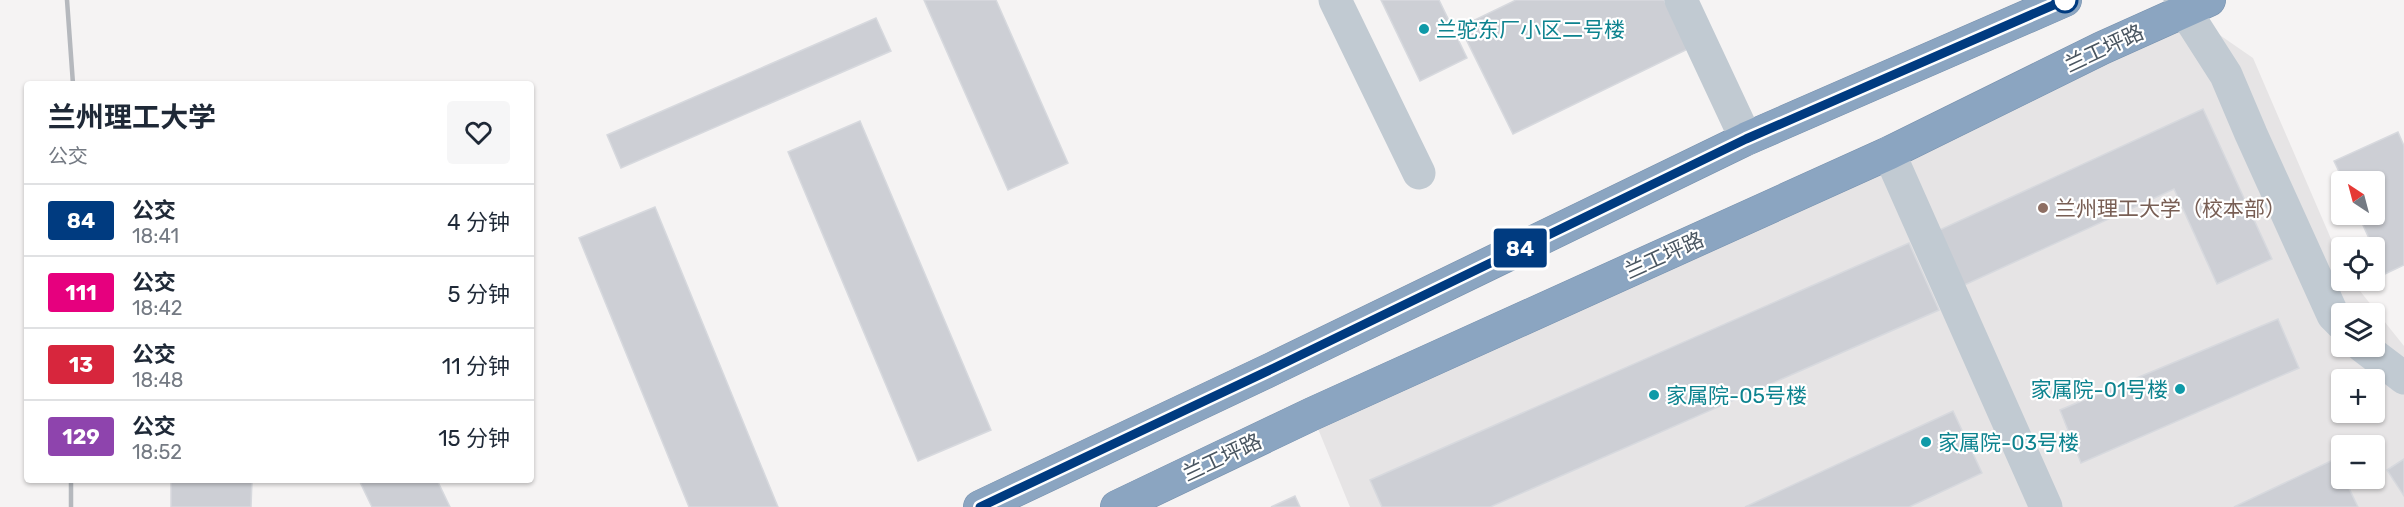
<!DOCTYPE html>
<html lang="zh">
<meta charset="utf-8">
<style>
body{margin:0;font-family:Rubik,"Noto Sans SC",sans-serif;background:#f6f6f7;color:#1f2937;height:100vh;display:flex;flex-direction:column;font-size:22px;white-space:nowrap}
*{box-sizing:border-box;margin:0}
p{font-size:20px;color:#747a83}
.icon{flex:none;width:33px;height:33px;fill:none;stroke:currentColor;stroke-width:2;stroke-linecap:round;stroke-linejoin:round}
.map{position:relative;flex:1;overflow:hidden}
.panel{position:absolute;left:24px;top:81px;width:510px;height:402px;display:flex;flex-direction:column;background:#fff;border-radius:6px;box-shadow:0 2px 4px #0004}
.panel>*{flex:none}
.badge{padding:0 12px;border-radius:4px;font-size:21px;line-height:39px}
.needle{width:39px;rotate:324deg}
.tools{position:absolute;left:2331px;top:171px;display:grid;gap:12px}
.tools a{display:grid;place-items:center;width:54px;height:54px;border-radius:6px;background:#fff;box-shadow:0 2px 4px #0004;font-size:30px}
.map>.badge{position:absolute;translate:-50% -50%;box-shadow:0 0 0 3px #fff}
.round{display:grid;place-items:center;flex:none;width:63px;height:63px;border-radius:6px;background:#f6f6f7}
.head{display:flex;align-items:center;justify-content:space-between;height:102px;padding:0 24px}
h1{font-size:28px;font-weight:700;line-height:45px}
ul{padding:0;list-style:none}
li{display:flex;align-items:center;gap:18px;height:72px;padding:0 24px;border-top:2px solid #e0e1e3}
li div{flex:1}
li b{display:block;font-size:22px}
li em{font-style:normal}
li .badge{min-width:66px;font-weight:700;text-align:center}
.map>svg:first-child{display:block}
</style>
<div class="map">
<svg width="2404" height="507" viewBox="0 0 2404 507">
<rect width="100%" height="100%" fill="#f5f3f3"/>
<path fill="#e6e4e5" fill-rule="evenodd" d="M2185,11l68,47 88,204 1,18 10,1 52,65v161h-1054l-38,-93zM2342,314h32v32h-32zM2342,380h32v32h-32zM2342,446h32v32h-32z"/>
<path fill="#cdcfd5" stroke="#d7d9de" stroke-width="1.5" d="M924,0h72l72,163 -60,27z
M1381,0h58l28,58 -47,23z
M1516,0h148l24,49 -175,85 -53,-107z
M876,18l15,33 -270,117 -14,-33z
M2203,109l69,150 -55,25 -43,-95 -214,98 -25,-55z
M860,121l131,309 -73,31 -130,-309z
M2398,132l6,14v119l-19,9 -27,-60h16v-32h-30l-10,-21z
M655,207l123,300h-89l-110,-269z
M1909,243l30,67 -449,197h-108l-12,-27z
M2278,319l21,49 -218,95 -21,-53z
M1953,411l29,62 -73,34h-164z
M2335,459l7,14v5h2l14,29h-124z
M2404,459v37l-17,-26z
M171,480h81l-1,27h-80z
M359,480h78l13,27h-78z
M1295,496l5,11h-29z"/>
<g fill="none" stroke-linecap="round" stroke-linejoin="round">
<g stroke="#7690ad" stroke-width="34">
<path id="highway" d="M980,507l294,-139 472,-229 319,-139
M1117,507l195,-93 577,-261 213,-105 107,-48"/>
</g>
<path stroke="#c1cad2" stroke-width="33" d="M1335,0l84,173
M1681,0l65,139
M2180,0l5,11 41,64 25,59 82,181 9,9
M1889,153l157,354
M2362,346l42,32"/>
<use href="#highway" stroke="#8ba5c1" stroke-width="33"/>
<path stroke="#b5b8bd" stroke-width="4.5" d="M67,0l6,84
M71,507v-27"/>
</g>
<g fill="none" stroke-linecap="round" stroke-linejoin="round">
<g stroke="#fff" stroke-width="14">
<path id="line" d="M980,507l294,-139 472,-229 319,-139"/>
</g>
<use href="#line" stroke="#003b80" stroke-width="9"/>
</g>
<circle fill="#fff" stroke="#003b80" stroke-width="3" cx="2065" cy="0" r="12"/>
<g fill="#0f9aa8" stroke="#fff" stroke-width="2">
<circle cx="1424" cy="29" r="6"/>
<circle cx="2180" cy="389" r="6"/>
<circle cx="1654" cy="395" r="6"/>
<circle cx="1926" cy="442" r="6"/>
</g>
<circle fill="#8d6e63" stroke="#fff" stroke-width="2" cx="2043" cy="208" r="6"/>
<g text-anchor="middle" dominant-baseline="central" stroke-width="4.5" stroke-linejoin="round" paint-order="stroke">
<g font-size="21" fill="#0d838f" stroke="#fff" text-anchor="start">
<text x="1436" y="29">兰驼东厂小区二号楼</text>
<text x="2168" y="389" text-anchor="end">家属院-01号楼</text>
<text x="1666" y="395">家属院-05号楼</text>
<text x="1938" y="442">家属院-03号楼</text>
</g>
<g font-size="21" fill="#4a5661" stroke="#fff">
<text transform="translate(2104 48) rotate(-25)">兰工坪路</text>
<text transform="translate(1664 255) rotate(-24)">兰工坪路</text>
<text transform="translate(1222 457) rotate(-25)">兰工坪路</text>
</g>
<g font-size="21" fill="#785e54" stroke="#fff" text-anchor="start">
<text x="2055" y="208">兰州理工大学（校本部）</text>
</g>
</g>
</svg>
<div class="tools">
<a><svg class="needle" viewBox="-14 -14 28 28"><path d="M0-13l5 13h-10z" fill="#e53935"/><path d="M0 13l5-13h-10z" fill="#747a83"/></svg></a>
<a><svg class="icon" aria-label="locate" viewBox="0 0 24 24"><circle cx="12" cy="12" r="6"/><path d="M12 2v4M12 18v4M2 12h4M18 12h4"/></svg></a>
<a><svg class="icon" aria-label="layers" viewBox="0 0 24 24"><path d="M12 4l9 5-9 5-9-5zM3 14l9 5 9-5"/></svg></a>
<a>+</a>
<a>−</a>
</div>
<b class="badge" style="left:1520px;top:248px;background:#003b80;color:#fff">84</b>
<section class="panel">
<div class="head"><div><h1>兰州理工大学</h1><p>公交</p></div><a class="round"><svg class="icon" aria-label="heart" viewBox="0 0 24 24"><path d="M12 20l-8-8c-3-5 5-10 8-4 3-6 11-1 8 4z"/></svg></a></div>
<ul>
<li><span class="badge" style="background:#003b80;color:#fff">84</span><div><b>公交</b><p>18:41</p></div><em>4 分钟</em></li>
<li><span class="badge" style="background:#e6007e;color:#fff">111</span><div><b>公交</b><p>18:42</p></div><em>5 分钟</em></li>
<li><span class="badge" style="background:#d7263d;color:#fff">13</span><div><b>公交</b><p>18:48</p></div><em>11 分钟</em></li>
<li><span class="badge" style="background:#8e44ad;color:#fff">129</span><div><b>公交</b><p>18:52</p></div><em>15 分钟</em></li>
</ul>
</section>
</div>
